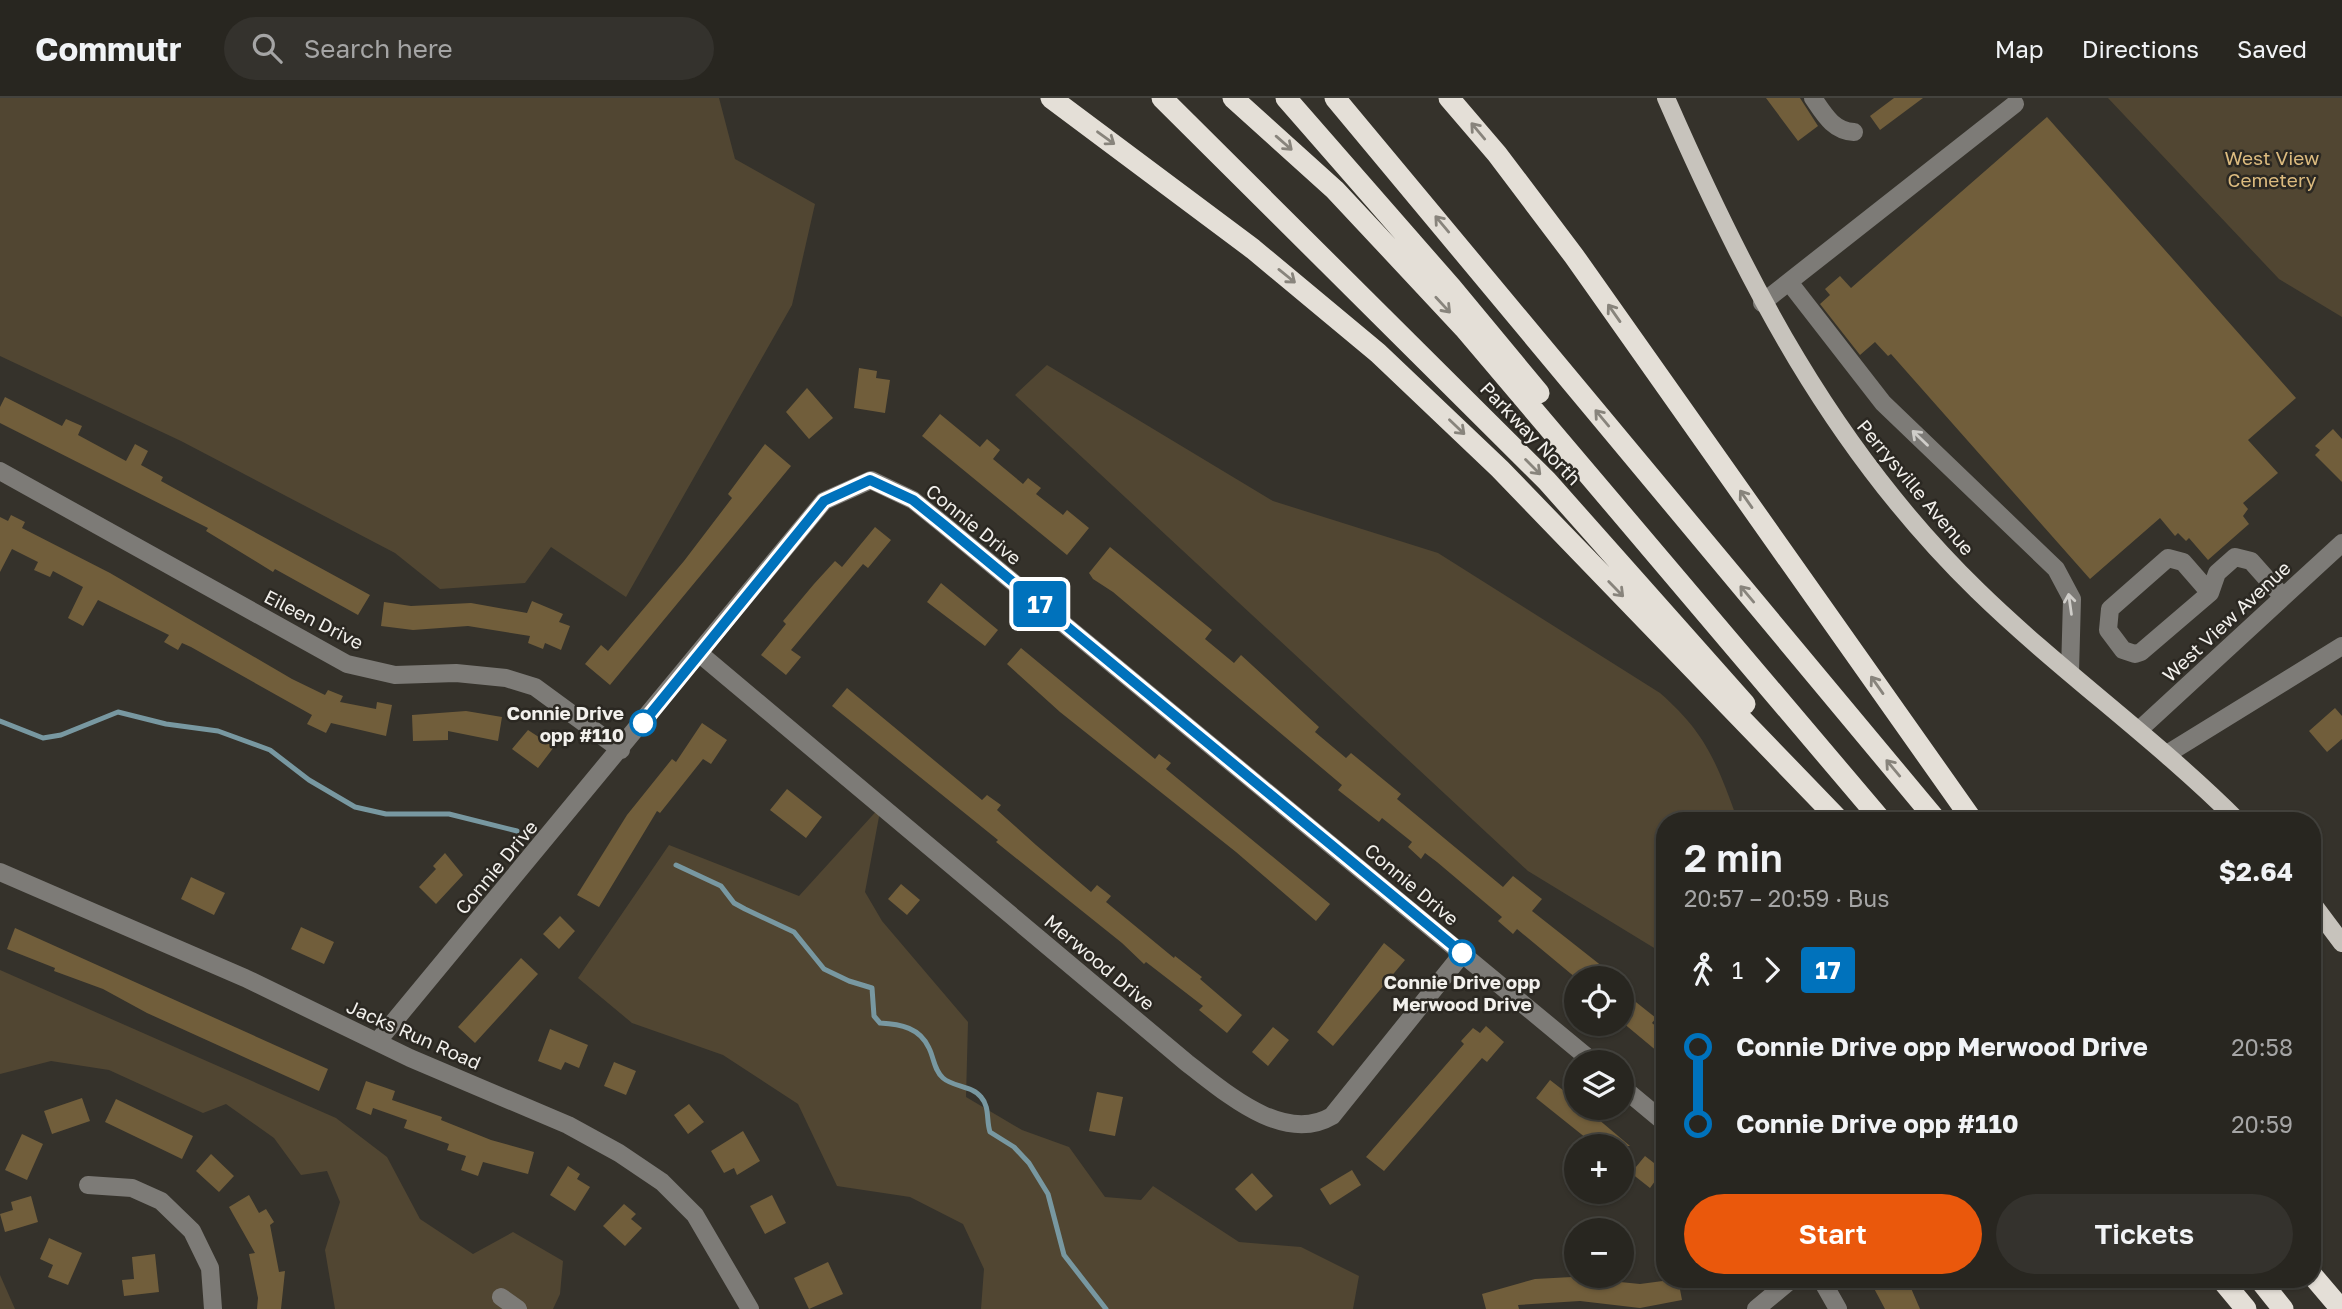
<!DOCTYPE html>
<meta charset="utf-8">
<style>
body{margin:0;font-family:"Golos Text",sans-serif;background:#34322d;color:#f1f3f6;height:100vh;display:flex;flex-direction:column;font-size:26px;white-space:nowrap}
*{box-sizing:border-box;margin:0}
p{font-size:23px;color:#a5a5a5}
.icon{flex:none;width:38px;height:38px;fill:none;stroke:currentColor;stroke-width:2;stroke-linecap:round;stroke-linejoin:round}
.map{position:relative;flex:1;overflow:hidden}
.sheet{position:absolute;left:1656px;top:714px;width:665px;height:476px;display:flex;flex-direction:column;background:#282620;border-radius:28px;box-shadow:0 2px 5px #0004,0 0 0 2px #44433e}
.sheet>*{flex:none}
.badge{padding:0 14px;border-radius:5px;font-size:24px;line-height:46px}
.controls{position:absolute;left:1564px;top:868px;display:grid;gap:14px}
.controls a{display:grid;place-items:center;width:70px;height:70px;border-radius:50%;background:#282620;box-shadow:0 2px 5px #0004,0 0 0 2px #44433e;font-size:35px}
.map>.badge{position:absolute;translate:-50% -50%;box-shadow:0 0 0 4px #fff}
.legs{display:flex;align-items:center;gap:10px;height:77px;padding:0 28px;font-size:23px}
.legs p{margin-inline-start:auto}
.overview{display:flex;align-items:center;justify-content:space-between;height:119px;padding:0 28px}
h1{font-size:38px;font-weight:600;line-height:52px}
.action{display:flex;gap:14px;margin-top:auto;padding:14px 28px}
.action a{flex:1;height:80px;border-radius:42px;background:#ea580c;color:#fff;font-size:28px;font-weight:600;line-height:80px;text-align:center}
.action a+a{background:#34322d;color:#f1f3f6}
ul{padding:0 28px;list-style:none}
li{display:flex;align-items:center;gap:24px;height:77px;font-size:26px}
li i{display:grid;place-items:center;width:10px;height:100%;margin:0 9px;background:currentColor}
li i::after{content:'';width:18px;height:18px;margin:-9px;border:5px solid;border-radius:50%;background:#282620}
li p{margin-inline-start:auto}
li:first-child i{background:linear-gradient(#0000 50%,currentColor 0)}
li:last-child i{background:linear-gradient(currentColor 50%,#0000 0)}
header{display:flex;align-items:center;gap:42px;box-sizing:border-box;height:98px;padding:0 35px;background:#282620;border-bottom:2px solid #44433e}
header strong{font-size:33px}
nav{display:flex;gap:38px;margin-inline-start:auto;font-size:24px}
.search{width:490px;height:63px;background:#34322d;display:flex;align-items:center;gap:18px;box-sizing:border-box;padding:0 24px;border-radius:38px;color:#a5a5a5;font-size:26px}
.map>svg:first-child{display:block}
</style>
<header>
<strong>Commutr</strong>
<div class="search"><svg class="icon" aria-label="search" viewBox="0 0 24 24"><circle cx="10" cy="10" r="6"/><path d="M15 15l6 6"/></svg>Search here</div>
<nav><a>Map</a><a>Directions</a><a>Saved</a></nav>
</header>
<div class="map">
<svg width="2342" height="1211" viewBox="0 0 2342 1211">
<rect width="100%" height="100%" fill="#35322b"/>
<path fill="#514632" d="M0,0h719l16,61 80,45 -23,101 -166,292 -75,-50 -26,36 -85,6 -45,-36 -214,-112 -181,-85z
M2108,0h234v219l-63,-38z
M1047,267l226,136 165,52 222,140c47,41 57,71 78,128h-74v133l-136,-83 -513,-476z
M881,708l-16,86 17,29 86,101 -2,75 56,33 47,17 36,50 36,3 12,-14 86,56 62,5 58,29 -6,33h-372l3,-40 -21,-45 -53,-27 -73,-11 -39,-82 -75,-49 -91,-32 -54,-45 91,-133 130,51z
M0,872l336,148 51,39 33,62 53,35 40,-22 50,29 -3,33 -7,15h-218l-10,-59 15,-48 -13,-31 -26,4 -27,-37 -48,-34 -23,9 -94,-43 -58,-9 -51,13z
M0,1177l15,34h-15z"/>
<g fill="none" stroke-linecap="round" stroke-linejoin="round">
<path stroke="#7898a1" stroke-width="5" d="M0,623l43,17 18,-3 57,-23 48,12 52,7 52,19 39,30 46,27 31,7h63l68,17
M676,767l45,21 13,17 11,6 49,23 30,37 25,12 23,7 2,28 6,7c21,1 40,5 49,25 5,10 5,22 14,30 10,9 30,8 38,19 9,10 5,23 9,35l24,15 15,16 19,31 16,61 42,54"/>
</g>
<path fill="#715e3b" d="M1766,0h34l18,28 -20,15z
M1894,0h29l-43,32 -10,-14z
M2047,19l249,281 -48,42 30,33 -35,30 5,6 -5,7 6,8 -41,36 -19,-22 -3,3 -8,-8 -3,3 -15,-18 -70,61 -199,-225 -3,2 -13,-14 -15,13 -40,-51 10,-9 -5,-6 15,-13 11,12z
M859,270l18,3 -1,7 14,2 -5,33 -31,-5z
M807,290l26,30 -24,21 -23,-27z
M5,299l57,29 4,-7 16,7 -4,9 48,26 9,-17 13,7 -7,14 22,12 -2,4 209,114 -12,20 -83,-46 -2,3 -67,-41 2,-3 -208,-105v-16z
M940,316l40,33 7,-8 13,11 -7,9 30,25 5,-6 13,10 -5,6 27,21 4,-5 22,18 -22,27 -145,-119z
M2333,331l9,10v43l-27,-27 5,-5 -5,-4z
M765,346l26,22 -181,219 -25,-21 16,-19 7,6 76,-90 48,-63 -4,-4z
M11,417l14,7 -3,6 88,45 182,106 33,16 3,-5 15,6 -3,6 36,7 1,-7 15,3 -6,31 -55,-13 -5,10 -19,-9 5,-9 -121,-68 -9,-4 -4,7 -14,-8 5,-7 -71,-35 -15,26 -15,-8 15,-31 -30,-16 -3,6 -16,-7 4,-8 -26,-13 -12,23v-55l8,4z
M875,429l16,13 -23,28 -5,-4 -72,86 10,7 -15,18 -25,-20 25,-31 -3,-3 31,-37 21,-23 7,6z
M1110,449l102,83 -7,9 29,24 7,-8 78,72 -4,5 31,26 5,-5 50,41 -4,5 106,88 10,-11 29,23 -10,12 85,67h-41l-59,-49 -4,5 -15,-13 4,-4 -65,-55 -12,-9 -4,6 -13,-12 4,-5 -30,-24 -3,4 -41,-32 4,-5 -229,-193 -20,-13 -4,-6z
M941,485l57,47 -13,16 -58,-44z
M532,503l31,13 -4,8 11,4 -9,24 -16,-7 -2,6 -15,-6 2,-7 -62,-10 -55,4 -32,-4 3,-24 27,4 60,-3 56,10z
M1021,550l134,111 4,-5 12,9 -5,6 164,135 -14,17 -80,-69 -176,-140 -53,-48z
M847,590l135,112 5,-5 14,10 -4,5 39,35 55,47 6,-7 14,11 -5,6 11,9 57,47 1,-2 27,21 -2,2 42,36 -15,18 -28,-23 4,-4 -57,-44 -2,2 -22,-21 -126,-101 2,-2 -166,-134z
M2335,610l7,8v23l-15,13 -18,-21z
M466,613l36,6 -4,24 -50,-10v9l-35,1 -1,-26z
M702,625l25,17 -16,24 -8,-5 -43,54 -3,-2 -58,96 -22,-12 50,-80 45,-56 4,3z
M528,632l26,17 -16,21 -26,-19z
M787,691l35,28 -16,21 -36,-28z
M445,755l18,22 -27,29 -17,-17 17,-18 -3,-3z
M191,779l34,16 -11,22 -33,-16z
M901,786l19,16 -13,15 -19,-16z
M560,818l15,15 -16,18 -16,-15z
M301,829l33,15 -10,22 -33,-15z
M15,830l313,141 -9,22 -172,-78 -44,-24 -49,-18 1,-3 -48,-19z
M1384,845l21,17 -72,86 -16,-14z
M521,860l17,16 -63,69 -17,-16z
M1622,893l34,27 -4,5 12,10v24l-42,-35z
M1486,928l18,16 -17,20 -5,-4 -98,113 -18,-14 98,-113 -3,-3 12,-13 7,5z
M1273,929l16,13 -21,26 -16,-14z
M550,931l38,16 -9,23 -14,-6 -4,8 -23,-9z
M614,964l22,9 -10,24 -22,-9z
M1550,982l27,21v7h8l45,38h-34l-60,-48z
M366,983l29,10 -3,9 50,17 -1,3 50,20 43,12 -6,22 -45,-12 -5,14 -17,-6 5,-14 -19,-6 2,-6 -45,-16 3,-8 -34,-12 -2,7 -15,-6z
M1097,994l26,5 -8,39 -26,-5z
M82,1000l8,23 -38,13 -8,-23z
M116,1001l77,37 -11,23 -77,-37z
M689,1006l15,18 -16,12 -14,-19z
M743,1033l17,30 -23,14 -3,-7 -10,5 -13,-22z
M22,1036l21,10 -16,36 -22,-10z
M211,1056l23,22 -15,16 -23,-21z
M1645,1058l18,14 -13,18 -19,-15z
M568,1068l12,8 -3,5 13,8 -15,24 -25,-16z
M1352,1072l9,15 -31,20 -10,-16z
M1252,1075l21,23 -17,15 -21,-22z
M249,1097l10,18 7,-4 8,13 -4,3 9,47 6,-1 -4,38h-24l1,-11 -9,-44 6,-1 -26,-46z
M772,1097l14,28 -21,11 -15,-28z
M31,1098l7,26 -33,10 -5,-18 13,-4 -2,-8z
M624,1106l12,10 -5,5 11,9 -17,18 -22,-20z
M49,1140l33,15 -14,32 -20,-8 5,-12 -13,-6z
M155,1156l4,38 -35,4 -2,-16 12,-1 -2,-22z
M828,1164l15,32 -34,15 -15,-31z
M1603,1178h17v6l20,2 38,-5 4,21 -42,8 -60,-7 -62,4 1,4h-33l-4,-15 53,-15 37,-2 30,4z
M1869,1181h38l13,30h-35z"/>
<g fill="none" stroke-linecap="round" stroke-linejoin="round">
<path stroke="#7d7b77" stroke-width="18" d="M1813,0c11,16 20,33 41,34
M1789,184l94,121 173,166 16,30 -2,73
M1762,205l253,-199
M0,373l347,193 48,11 61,-2 50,5 29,9 86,63
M2210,495l-27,-31 -15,-4 -58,51 -2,21 15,20 12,4 6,-2 69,-59 7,-20 18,-16 16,4 32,36
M700,556l487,409c37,28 96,82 145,53l131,-163
M2139,632l203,-187
M2167,656l175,-108
M0,774l245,106 165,80 158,67 51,28 43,29 33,33 55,94
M377,944l447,-541 47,-21 42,20 31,25 649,537
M1622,989l42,35
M88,1087l44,3 29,13 31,30 18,37 3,41
M1821,1181l17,30
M501,1199l17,12
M1756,1211l36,-30"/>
<path stroke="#c7c3bc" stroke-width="18" d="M1666,0c80,183 166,351 311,492 83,81 179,149 261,231
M2312,805l30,40"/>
<path stroke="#e4dfd7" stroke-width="21" d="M1051,0l202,151 125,104 122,116 340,352
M1162,0l385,383 198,223
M1233,0l102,92 129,138 418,493
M1286,0l166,190 87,105
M1335,0l602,723
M1449,0l48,56 77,102 399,565
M2312,1177l29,34
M2221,1181l25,30
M2259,1181l24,30"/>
</g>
<defs><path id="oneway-shaft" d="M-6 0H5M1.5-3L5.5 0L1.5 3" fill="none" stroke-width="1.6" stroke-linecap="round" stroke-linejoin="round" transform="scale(1.75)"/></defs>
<g stroke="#88847c">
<use href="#oneway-shaft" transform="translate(1478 33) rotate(-130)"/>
<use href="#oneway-shaft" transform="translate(1106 40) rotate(36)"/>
<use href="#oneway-shaft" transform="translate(1284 45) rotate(41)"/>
<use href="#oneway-shaft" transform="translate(1442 126) rotate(-130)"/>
<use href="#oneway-shaft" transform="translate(1287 178) rotate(39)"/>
<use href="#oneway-shaft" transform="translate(1443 207) rotate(47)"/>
<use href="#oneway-shaft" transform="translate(1614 215) rotate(-125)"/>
<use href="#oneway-shaft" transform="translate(1602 320) rotate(-130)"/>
<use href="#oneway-shaft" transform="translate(1457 329) rotate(44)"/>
<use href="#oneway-shaft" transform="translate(1533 369) rotate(45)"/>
<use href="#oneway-shaft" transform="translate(1746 401) rotate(-125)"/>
<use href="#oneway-shaft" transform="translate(1616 491) rotate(46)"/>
<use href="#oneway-shaft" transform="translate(1747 496) rotate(-130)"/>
<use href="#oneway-shaft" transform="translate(1877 587) rotate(-125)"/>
<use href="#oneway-shaft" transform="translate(1893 670) rotate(-130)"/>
</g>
<g stroke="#cfcdc9">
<use href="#oneway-shaft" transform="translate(1920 340) rotate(-136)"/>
<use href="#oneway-shaft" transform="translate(2070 506) rotate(-98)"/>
</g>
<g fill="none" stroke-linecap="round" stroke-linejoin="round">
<g stroke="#fff" stroke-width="16">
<path id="line-1" d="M643,625l181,-222 46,-21 43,20 31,25 518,428"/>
</g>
<use href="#line-1" stroke="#0072bc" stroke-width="10"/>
</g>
<g fill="#fff" stroke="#0072bc" stroke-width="3.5">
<circle cx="643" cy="625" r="12"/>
<circle cx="1462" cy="855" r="12"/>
</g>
<g text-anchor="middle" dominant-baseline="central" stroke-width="5" stroke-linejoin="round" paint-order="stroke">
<g font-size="19" fill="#dcbb7f" stroke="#2b2822">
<text x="2272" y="59">West View<tspan x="2272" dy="22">Cemetery</tspan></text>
</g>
<g font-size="19" fill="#f2f0ec" stroke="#2b2822">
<text transform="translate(1531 335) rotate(46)">Parkway North</text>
<text transform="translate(1916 389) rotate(50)">Perrysville Avenue</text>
<text transform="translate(974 426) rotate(39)">Connie Drive</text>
<text transform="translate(314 521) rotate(27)">Eileen Drive</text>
<text transform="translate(2226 523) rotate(-43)">West View Avenue</text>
<text transform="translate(496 769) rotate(-50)">Connie Drive</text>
<text transform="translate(1412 786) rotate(40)">Connie Drive</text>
<text transform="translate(1100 864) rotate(40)">Merwood Drive</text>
<text transform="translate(414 936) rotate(24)">Jacks Run Road</text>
</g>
<g font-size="19" font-weight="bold" fill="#f2f0ec" stroke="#2b2822" text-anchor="end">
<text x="624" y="614">Connie Drive<tspan x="624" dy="22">opp #110</tspan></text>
<text x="1462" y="883" text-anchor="middle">Connie Drive opp<tspan x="1462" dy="22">Merwood Drive</tspan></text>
</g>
</g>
</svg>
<div class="controls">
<a><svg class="icon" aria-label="locate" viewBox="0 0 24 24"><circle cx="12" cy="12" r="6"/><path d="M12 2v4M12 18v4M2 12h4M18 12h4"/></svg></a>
<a><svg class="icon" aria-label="layers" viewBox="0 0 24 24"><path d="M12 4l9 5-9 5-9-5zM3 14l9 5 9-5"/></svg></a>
<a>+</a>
<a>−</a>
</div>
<b class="badge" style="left:1040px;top:506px;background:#0072bc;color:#fff">17</b>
<section class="sheet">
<div class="overview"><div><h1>2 min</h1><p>20:57 – 20:59 · Bus</p></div><b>$2.64</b></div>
<div class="legs"><svg class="icon" aria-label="walk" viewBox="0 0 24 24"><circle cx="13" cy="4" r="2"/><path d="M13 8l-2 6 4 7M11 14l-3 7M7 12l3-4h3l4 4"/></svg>1<svg class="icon" aria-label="forward" viewBox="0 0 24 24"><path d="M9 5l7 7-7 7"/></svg><b class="badge" style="background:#0072bc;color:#fff">17</b></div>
<ul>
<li><i style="color:#0072bc"></i><b>Connie Drive opp Merwood Drive</b><p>20:58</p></li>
<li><i style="color:#0072bc"></i><b>Connie Drive opp #110</b><p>20:59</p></li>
</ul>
<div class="action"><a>Start</a><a>Tickets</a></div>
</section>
</div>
